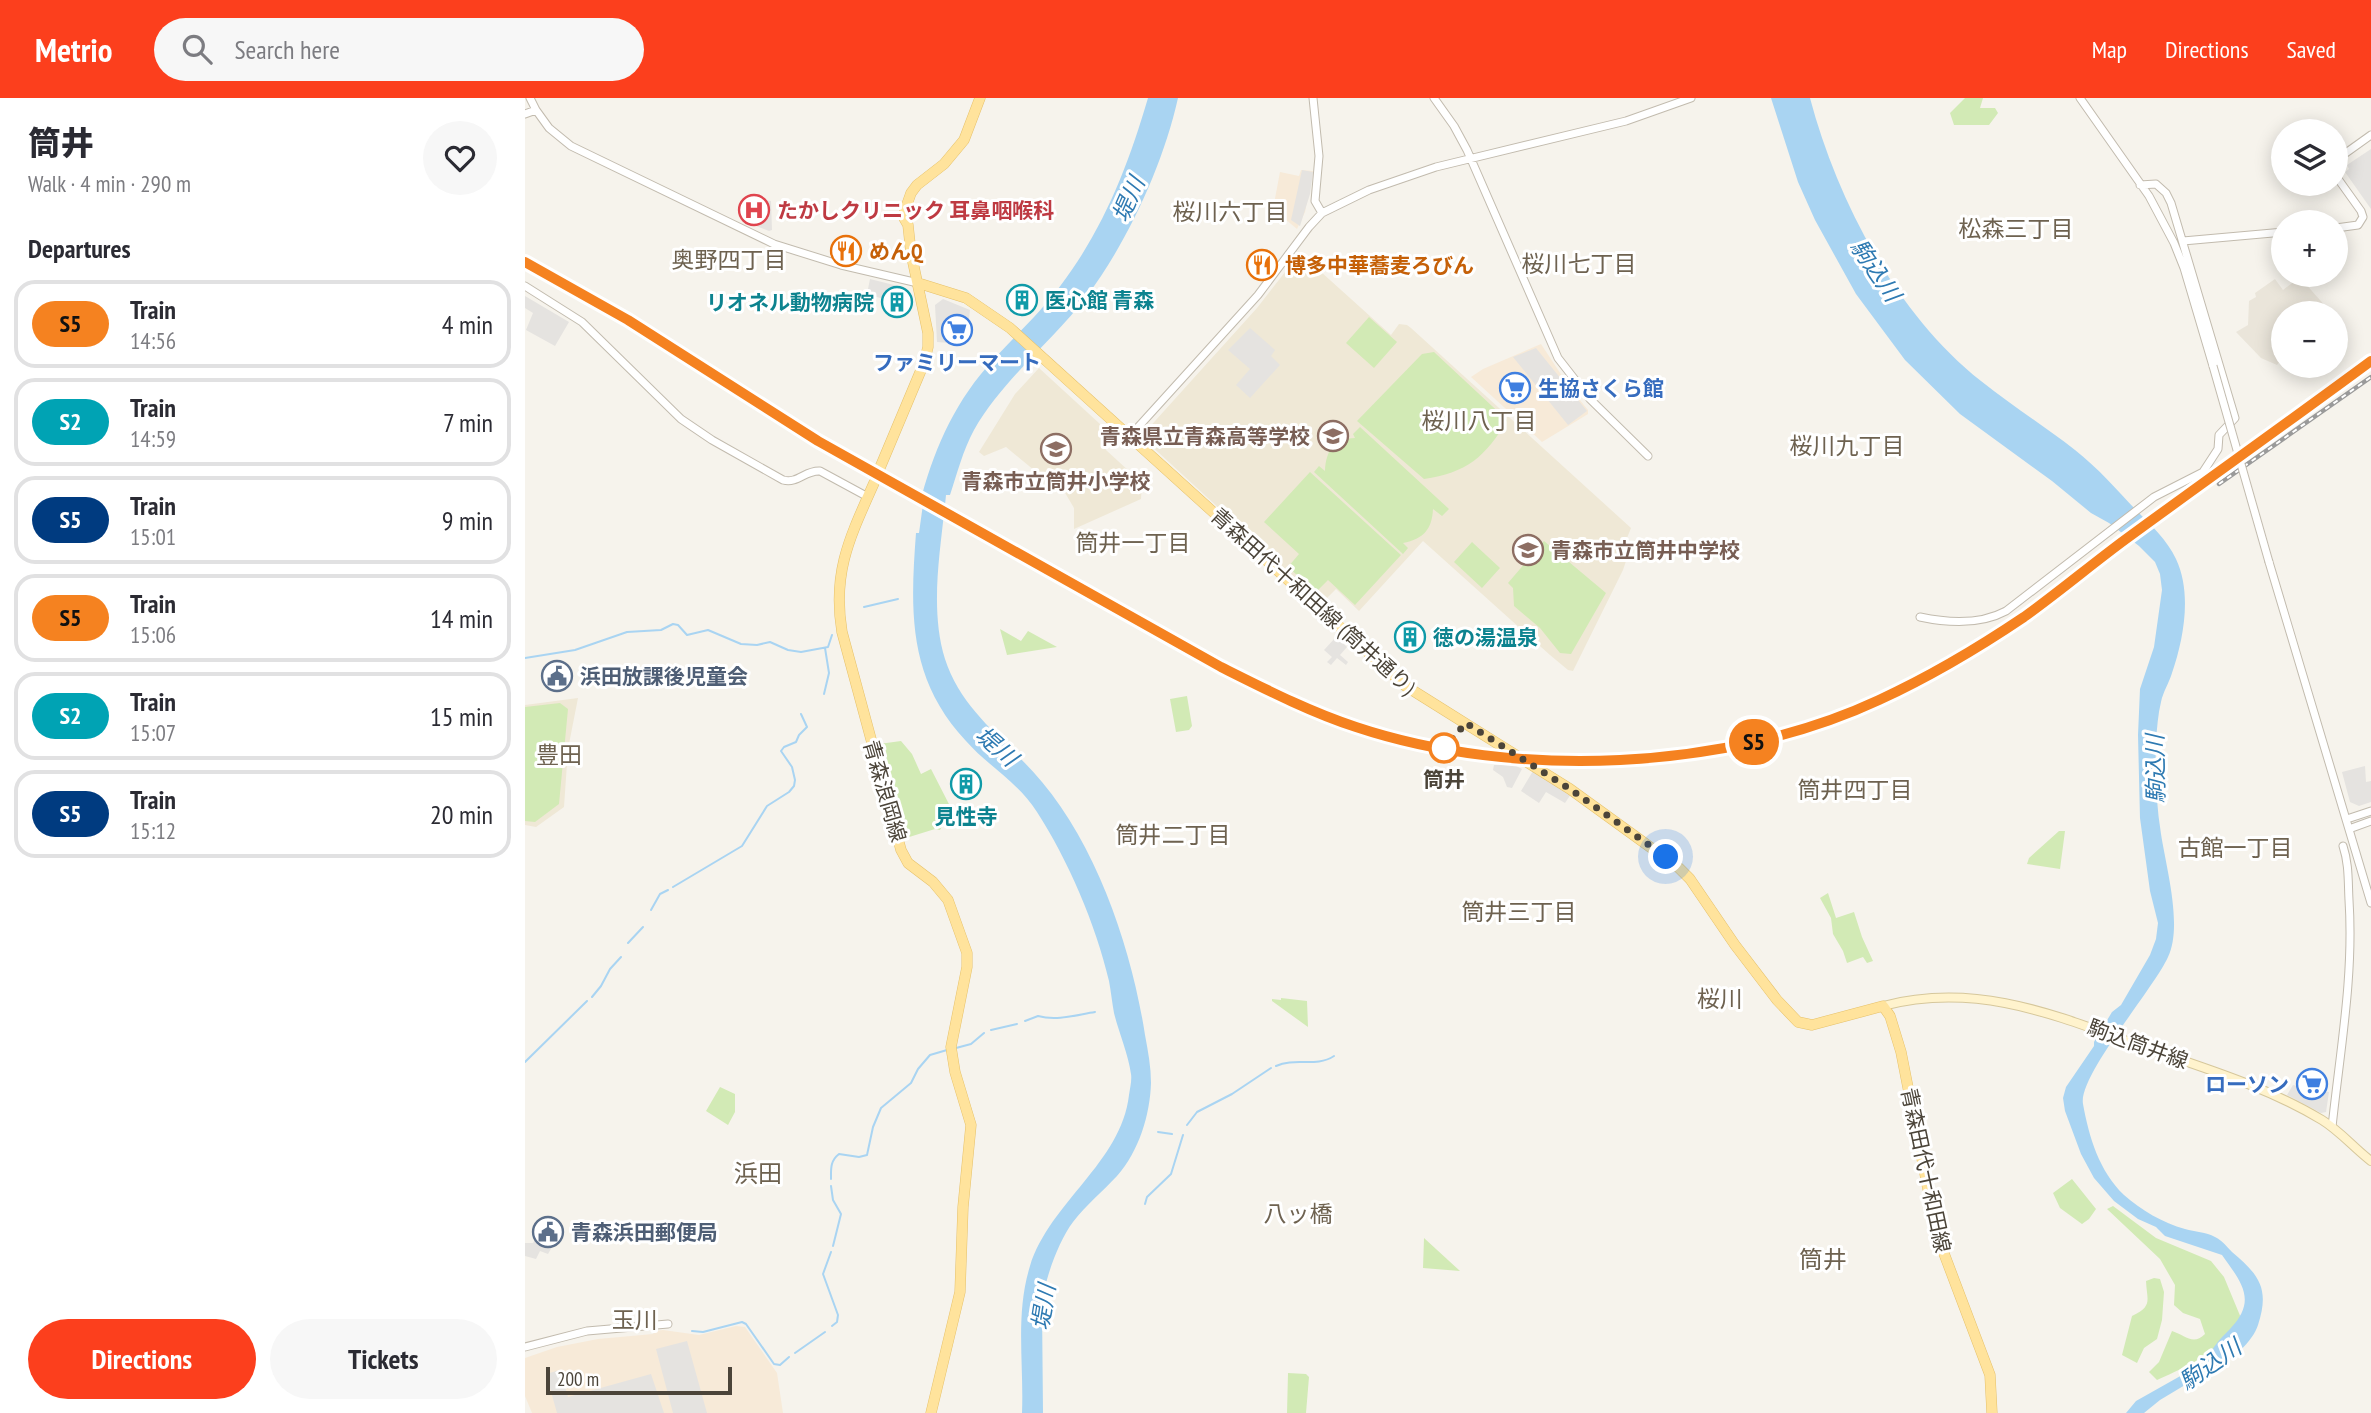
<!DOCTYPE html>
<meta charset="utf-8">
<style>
body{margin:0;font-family:"PT Sans Narrow","Noto Sans JP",sans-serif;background:#f7f7f7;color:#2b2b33;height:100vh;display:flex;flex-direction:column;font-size:26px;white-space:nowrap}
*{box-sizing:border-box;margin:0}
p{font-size:23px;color:#7c7c81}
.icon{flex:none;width:38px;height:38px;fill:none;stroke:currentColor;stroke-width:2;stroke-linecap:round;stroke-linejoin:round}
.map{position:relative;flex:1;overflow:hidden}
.side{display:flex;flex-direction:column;background:#fff;width:525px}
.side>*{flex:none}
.badge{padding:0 14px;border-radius:23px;font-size:24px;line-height:46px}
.controls{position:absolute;left:1746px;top:21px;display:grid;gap:14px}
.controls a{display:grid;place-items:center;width:77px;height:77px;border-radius:50%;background:#fff;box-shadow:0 4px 18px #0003;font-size:35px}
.scale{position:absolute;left:21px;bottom:18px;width:186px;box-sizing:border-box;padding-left:7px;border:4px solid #4b4439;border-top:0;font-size:19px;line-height:24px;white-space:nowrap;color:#4b4439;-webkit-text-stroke:5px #fff;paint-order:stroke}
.you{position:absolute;width:35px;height:35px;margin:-18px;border:5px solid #fff;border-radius:50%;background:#1a73e8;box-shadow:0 0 0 10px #1a73e833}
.map>.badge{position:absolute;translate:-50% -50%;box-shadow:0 0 0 4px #fff}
h2{padding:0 28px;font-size:26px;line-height:63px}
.round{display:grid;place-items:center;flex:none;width:74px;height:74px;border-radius:37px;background:#f7f7f7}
.headline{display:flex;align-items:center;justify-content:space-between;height:119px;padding:0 28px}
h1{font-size:33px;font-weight:800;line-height:52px}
.primary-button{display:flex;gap:14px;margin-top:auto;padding:14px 28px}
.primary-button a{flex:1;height:80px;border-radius:42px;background:#fc3f1d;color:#fff;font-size:28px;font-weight:800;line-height:80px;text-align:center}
.primary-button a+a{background:#f7f7f7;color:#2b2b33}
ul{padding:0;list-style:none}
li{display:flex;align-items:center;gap:21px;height:88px;margin:0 14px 10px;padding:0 14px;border:4px solid #e1e1e2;border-radius:21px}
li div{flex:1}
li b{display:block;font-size:26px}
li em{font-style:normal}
li .badge{min-width:77px;font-weight:700;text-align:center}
header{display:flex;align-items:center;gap:42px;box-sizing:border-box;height:98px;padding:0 35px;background:#fc3f1d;color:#fff}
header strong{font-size:33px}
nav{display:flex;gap:38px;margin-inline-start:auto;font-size:24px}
.search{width:490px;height:63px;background:#f7f7f7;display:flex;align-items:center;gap:18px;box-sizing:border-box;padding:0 24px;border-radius:38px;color:#7c7c81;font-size:26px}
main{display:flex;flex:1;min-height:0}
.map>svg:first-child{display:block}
</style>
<header>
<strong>Metrio</strong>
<div class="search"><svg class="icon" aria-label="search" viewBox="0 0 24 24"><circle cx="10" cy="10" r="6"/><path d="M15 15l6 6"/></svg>Search here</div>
<nav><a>Map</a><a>Directions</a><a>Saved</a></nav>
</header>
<main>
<section class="side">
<div class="headline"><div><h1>筒井</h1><p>Walk · 4 min · 290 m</p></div><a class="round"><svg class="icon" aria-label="heart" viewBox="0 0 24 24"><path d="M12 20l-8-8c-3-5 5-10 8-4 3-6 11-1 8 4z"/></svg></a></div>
<h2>Departures</h2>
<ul>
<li><span class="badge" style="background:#f58220;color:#111">S5</span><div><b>Train</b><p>14:56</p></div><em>4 min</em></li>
<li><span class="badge" style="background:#00a3b4;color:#fff">S2</span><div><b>Train</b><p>14:59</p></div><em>7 min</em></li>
<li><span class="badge" style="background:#003b80;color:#fff">S5</span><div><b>Train</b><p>15:01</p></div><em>9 min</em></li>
<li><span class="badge" style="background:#f58220;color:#111">S5</span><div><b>Train</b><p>15:06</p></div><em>14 min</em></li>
<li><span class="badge" style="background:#00a3b4;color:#fff">S2</span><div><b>Train</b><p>15:07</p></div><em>15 min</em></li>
<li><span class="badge" style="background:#003b80;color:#fff">S5</span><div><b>Train</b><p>15:12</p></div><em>20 min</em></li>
</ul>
<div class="primary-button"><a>Directions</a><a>Tickets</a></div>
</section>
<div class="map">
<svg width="1846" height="1315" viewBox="0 0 1846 1315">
<rect width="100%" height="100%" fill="#f6f3ec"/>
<path fill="#eae5da" d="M1776,178l3,3 -1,2 25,28 -5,4h-39v43l-7,9 -16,-7 -25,-26 12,-7 1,-24 7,-4 -1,-4 20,-14 8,11z"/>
<path fill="#f7ead8" d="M776,72l12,1 -8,41 -8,17 -24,-20 7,-37 19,4z
M1016,246l29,44 18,22v4l-46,28 -71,-65 12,-8z
M211,1228l9,1 32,46 6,40h-251l-7,-17v-38l32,-11 41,-8 55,-5 2,-3 8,-1 36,5z"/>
<path fill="#efe8d6" d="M775,155l91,82 8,-11 8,1 4,3 220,200 -12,30 7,3 -3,9 -50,101 -5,-1 -18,-15 -127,-114 -64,70 -23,-22 -14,14 -176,-162v-10l111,-123z
M514,270l61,56v12l6,14 36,33 -1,16 -67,30v-21l-10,-17 -12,-6 -46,-38 -22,9 -5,-4 36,-58z
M53,600l-10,51 -4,58 -28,20 -11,-2v-120z"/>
<path fill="#d2eab5" d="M1440,0h18l-3,10h15l3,5 -9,12h-35l-4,-12z
M844,219l28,25 -23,26 -28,-25z
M909,254l73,68c-21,37 -41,53 -83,59l-67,-58 65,-67z
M835,329l89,82 -7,7 -9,-7c-1,20 -9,30 -30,34l5,5 -5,6 -89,-82 5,-6 6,5c1,-21 9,-32 30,-33l-2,-4z
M785,374l91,83 -46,50 -27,-25 -12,12 -28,-25 11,-13 -35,-32z
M1019,443l62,52 -35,61 -11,-1 -20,-25 -26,-22 -1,-18 -5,-5z
M947,444l28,26 -18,20 -28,-26z
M475,531l21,12 7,-10 29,16 -50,8z
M662,598l5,30 -3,4 -13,2 -6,-33z
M35,605l8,6 -9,95 -24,18 -10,-1v-114z
M376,643l11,13 9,20 10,-5 21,41 -12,20 -5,-1 -29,9 -27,-94z
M1534,733h6l-5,38 -33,-5 2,-6z
M1303,795l8,25 18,-6 8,25 11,24 -6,2 -4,-6 -16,6 -4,-12 -10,-17 -2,-16 -11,-20z
M756,900l26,3 1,26 -36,-26v-2l9,1z
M195,989l15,7v18l-7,13 -22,-14z
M1547,1081l24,30 -7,10 -7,5 -22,-16 -7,-15z
M1588,1108l43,32 55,23 13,16 17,41c-18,33 -51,47 -84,62l-8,-8 10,-10 13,-31c13,4 21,15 33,3l-5,-15 -17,-6 -9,-8 1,-20 -15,-26 -53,-50z
M899,1140l36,33 -37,-3z
M1629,1180l6,1 4,13 -2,28 -5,19 -13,9 -7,15 -15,-8 10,-39c21,-10 15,-15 14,-35z
M763,1275l18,1 3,3 -3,36h-19z"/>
<path fill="#e5e3e0" d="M1846,51v60l-26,-37 4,-3 -2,-4z
M777,72l11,2 -3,22 -10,32 -9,-6z
M239,102l7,1 1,29 -3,1 -13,-5 4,-8 -3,-2z
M345,181l28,7 9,5 2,5 -21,1 -1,3 -20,-6z
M0,198l44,26 -14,24 -29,-16 7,-17 -8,-5z
M418,201l27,11 -1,10h-18l-1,23 -13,-1 -2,-37z
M725,230l25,22 -4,6 9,9 -30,33 -14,-13 14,-16 -22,-19z
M1011,250l51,63 -19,14 -55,-68z
M811,539l11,10 -7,8 8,7 -2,3 -9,-7 -6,7 -4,-3 5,-5 -8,-7z
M982,663l15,8 -10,19 -5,-1 -4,-10 -10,-7 1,-5h9z
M1840,668l1,16 5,-1v21l-12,4 -9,-4 -8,-30z
M1008,673l38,23 -6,9 -19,-11 -7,11 -18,-12z
M1768,987l36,7 -3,20 -5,1 -34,-18z
M11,1140l16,9 -4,7 -8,-3 -4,8 -11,-3v-13h8z
M162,1243l20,72h-34l-17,-64z
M35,1272l8,27 83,-23 13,39h-107l-11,-39z"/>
<path fill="#a9d4f2" d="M623,0h30c-15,67 -50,143 -91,198 -35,46 -84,83 -113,134 -11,20 -17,44 -24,65h-4c-5,53 -17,112 -1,164 17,53 63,82 97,123 56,67 90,168 103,253 3,16 6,32 6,48 -1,32 -12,68 -34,93 -14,15 -31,29 -44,46 -15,20 -29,59 -31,84l1,107h-21c2,-49 -7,-99 8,-147 20,-64 91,-103 99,-171 1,-7 3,-15 2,-21 -3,-21 -12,-41 -17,-61 -2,-11 -3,-21 -5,-32 -13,-56 -41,-121 -72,-169 -18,-29 -49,-46 -71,-71 -58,-62 -56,-129 -50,-208h3l5,-36 -2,-2c14,-51 35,-96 71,-135 23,-25 47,-47 68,-75 43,-57 67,-119 87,-187z
M1246,0h39c27,102 86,216 171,283 30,24 63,45 94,69 23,18 42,40 61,60 15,15 31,30 40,49 16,34 8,79 -4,114 -3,10 -9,19 -11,29 -3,12 -4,26 -5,39 -1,31 0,62 5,93 5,33 22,92 7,123 -15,33 -90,119 -85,147 6,33 16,67 41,91 17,15 39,28 61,34 10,3 21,3 30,8 8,4 11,9 17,15 27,23 38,36 26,73 -5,16 -27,37 -43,42l-55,33 -16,13h-18l10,-12 71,-40c5,-14 13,-22 23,-32 28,-29 11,-47 -8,-74l-57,-19 -9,-9 -18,-8 -24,-18 -20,-23 -13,-24 -16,-43 -2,-13 3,-11 28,-41v-4l18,-30 9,-7 29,-50 6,-16 2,-16 -8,-32 -10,-73 -2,-83 2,-46 14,-42 8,-57 -2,-16 -5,-12 -16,-16 -30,-23 -18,-10 -39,-32 -92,-67 -55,-54 -49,-66 -41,-74 -17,-38z"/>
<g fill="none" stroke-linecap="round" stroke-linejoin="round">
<path stroke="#a9d4f2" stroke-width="2" d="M339,509l34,-8
M0,560l50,-8 52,-18 34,-2 12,-6 5,1 9,10 21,-5 33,14 16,1 13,-3 18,8 13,2 27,-5 4,-12
M299,596l5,-21 -4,-25
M148,789l69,-41 25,-40 22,-14 5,-6 1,-6 -3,-13 -11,-16 3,-4 12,-5 3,-7 8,-8 -6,-13
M126,812l9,-16 8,-4
M103,845l15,-16
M67,899l9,-11 9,-17 11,-12
M500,923l13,-5c19,5 38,-1 57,-4
M466,932l26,-6
M431,950l15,-4 13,-11
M0,964l62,-61
M751,968c19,-9 40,2 58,-10
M662,1027l10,-13 35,-18 39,-26
M633,1034l14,2
M306,1081c0,-10 -1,-18 8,-25l20,3 8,-2 6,-28 8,-19 30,-25 7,-14 12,-14 17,-5
M306,1088l2,14 8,14 -8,32
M620,1106l2,-7 24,-23 12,-39
M306,1154l-8,22 15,41 -1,7 -5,4
M167,1233l11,1 39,-10 4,2 28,40 6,1 9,-8
M270,1255l30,-21"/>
<g stroke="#c2bbae" stroke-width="9">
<path id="tertiary" d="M5,0l6,12
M788,0l6,58 -4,45 7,12
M909,0l20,28 13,24 91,208 32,41 58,57
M1555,0l69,98 25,47 10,25 29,98
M0,16l11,-4 13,18 22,18 203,98 67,21 77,18
M1811,62l35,-25
M1811,78l25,35 2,6 -5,8 -22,3
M1658,143l101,-9
M0,188l57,36 99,97 31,21 71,40c15,4 22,-10 37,-9l48,26
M605,338l128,-141 51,-68 13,-14 47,-23 67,-23 190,-46 65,-23
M1744,464l102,341
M1395,519c28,6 60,8 86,-6l148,-114 49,-25 15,-23 1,-14 16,-17 -64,-215 -5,-10 -10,-9 -16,1
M1822,721l24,-8
M1824,731l22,-8
M1807,1029c8,-76 22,-151 17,-227 -1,-19 0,-36 -6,-54
M0,1249l62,-16 81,-7"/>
</g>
<g stroke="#d6c79b" stroke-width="10">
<path id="secondary" d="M1358,908c99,-26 181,13 272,45 56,19 116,38 167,69 18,11 32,28 49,41"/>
</g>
<g stroke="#e6c16a" stroke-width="11">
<path id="primary" d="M393,185l48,15 44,30 394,357 166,104 109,79 11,11 45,66 42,55 21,22 14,3 71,-19 7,10 11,36 36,183 53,140 2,38
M354,372l45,-107 4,-16v-14l-17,-80 -3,-28 -4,-7 1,-8 6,-17 6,-8 27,-21 20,-24 16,-42
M349,385c-24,54 -42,89 -32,149l59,218 7,13 25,19 15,18 19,53v14l-16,80 4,25 16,53 -8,82 -3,85 -29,121"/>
</g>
<use href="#tertiary" stroke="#fff" stroke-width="7"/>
<use href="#secondary" stroke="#fff3cd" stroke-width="8"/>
<use href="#primary" stroke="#ffe39c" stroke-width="10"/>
<g stroke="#9a9a9a" stroke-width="4.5">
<path id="rail" d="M0,164l103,58 190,121 403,226c45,22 89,45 135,60 17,6 34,9 50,13 154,38 328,28 473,-40 50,-24 99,-51 145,-83 33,-24 64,-50 97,-74 83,-62 167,-120 250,-182
M1694,386l152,-107"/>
</g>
<use href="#rail" stroke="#fff" stroke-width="2" stroke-dasharray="5" stroke-linecap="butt"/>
<g stroke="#c2bbae" stroke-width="9" stroke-linecap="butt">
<path id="tertiary-bridge" d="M1688,268l56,196"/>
</g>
<use href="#tertiary-bridge" stroke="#fff" stroke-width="7"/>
</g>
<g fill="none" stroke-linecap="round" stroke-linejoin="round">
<g stroke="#fff" stroke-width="16">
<path id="line" d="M0,164l103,58 190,121 403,226c44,22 89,45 135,60 159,53 371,44 523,-27 50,-23 99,-52 145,-83 35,-25 68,-53 102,-78 82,-60 164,-118 245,-178"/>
</g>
<use href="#line" stroke="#f58220" stroke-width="10"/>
<path stroke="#4b4439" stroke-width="7" stroke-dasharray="0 12.6" d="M919,650l22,-25 104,66 96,68"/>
</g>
<defs>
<g id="hospital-ring" transform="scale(1.575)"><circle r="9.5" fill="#fff" stroke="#e0444e" stroke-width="1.5"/><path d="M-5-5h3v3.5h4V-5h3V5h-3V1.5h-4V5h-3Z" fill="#e0444e"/></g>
<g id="restaurant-ring" transform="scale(1.575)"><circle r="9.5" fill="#fff" stroke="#e8710a" stroke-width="1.5"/><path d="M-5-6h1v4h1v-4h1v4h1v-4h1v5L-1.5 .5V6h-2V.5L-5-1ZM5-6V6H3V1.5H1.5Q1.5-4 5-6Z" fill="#e8710a"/></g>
<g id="building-ring" transform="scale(1.575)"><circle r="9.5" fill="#fff" stroke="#0f9aa8" stroke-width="1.5"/><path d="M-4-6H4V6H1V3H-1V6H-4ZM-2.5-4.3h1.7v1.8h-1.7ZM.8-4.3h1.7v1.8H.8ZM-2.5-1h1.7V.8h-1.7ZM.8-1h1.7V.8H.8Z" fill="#0f9aa8"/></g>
<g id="supermarket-ring" transform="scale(1.575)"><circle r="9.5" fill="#fff" stroke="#3f7fe0" stroke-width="1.5"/><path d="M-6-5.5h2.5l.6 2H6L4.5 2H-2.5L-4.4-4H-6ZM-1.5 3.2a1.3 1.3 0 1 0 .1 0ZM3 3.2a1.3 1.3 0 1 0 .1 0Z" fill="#3f7fe0"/></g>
<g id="school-ring" transform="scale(1.575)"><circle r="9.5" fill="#fff" stroke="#8d6e63" stroke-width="1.5"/><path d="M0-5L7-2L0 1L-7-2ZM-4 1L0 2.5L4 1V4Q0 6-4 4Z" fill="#8d6e63"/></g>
<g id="civic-ring" transform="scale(1.575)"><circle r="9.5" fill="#fff" stroke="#5c6f8a" stroke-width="1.5"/><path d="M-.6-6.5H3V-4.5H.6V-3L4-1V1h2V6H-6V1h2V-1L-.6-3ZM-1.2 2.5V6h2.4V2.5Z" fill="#5c6f8a"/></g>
</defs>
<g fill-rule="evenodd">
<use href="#hospital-ring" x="229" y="112"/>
<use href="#restaurant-ring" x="321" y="153"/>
<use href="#restaurant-ring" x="737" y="167"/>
<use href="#building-ring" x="497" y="202"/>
<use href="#building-ring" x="372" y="204"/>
<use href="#supermarket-ring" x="432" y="232"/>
<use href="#supermarket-ring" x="990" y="290"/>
<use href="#school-ring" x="808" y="338"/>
<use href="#school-ring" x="531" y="351"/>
<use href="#school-ring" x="1003" y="452"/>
<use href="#building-ring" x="885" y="539"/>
<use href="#civic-ring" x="32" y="578"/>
<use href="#building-ring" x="441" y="686"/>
<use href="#supermarket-ring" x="1787" y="986"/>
<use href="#civic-ring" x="23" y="1134"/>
</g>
<circle fill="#fff" stroke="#f58220" stroke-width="3.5" cx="919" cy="650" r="14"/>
<g text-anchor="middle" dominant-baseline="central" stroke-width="6" stroke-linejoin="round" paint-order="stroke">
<g font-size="21" font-weight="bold" fill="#be3a42" stroke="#fff" text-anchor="start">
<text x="252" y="112">たかしクリニック 耳鼻咽喉科</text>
</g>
<g font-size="21" font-weight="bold" fill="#c56008" stroke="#fff" text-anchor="start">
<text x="344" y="153">めんQ</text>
<text x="760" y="167">博多中華蕎麦ろびん</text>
</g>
<g font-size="21" font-weight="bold" fill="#0d838f" stroke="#fff" text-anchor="start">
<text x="520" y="202">医心館 青森</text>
<text x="349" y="204" text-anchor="end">リオネル動物病院</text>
<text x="908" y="539">徳の湯温泉</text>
<text x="441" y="718" text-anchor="middle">見性寺</text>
</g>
<g font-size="21" font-weight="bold" fill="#366cbe" stroke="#fff">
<text x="432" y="264">ファミリーマート</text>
<text x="1013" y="290" text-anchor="start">生協さくら館</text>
<text x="1764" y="986" text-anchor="end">ローソン</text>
</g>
<g font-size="21" font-weight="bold" fill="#785e54" stroke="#fff" text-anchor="end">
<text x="785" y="338">青森県立青森高等学校</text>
<text x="531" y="383" text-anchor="middle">青森市立筒井小学校</text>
<text x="1026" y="452" text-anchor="start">青森市立筒井中学校</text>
</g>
<g font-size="21" fill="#4b4439" stroke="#fff">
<text transform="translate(788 503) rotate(42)">青森田代十和田線 (筒井通り)</text>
<text transform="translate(360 693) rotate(74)">青森浪岡線</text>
<text transform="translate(1613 946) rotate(20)">駒込筒井線</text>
<text transform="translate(1401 1072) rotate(78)">青森田代十和田線</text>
</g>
<g font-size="21" font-weight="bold" fill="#4e5e75" stroke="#fff" text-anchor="start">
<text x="55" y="578">浜田放課後児童会</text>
<text x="46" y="1134">青森浜田郵便局</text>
</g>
<g font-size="21" font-weight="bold" fill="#4b4439" stroke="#fff">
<text x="919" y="681">筒井</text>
</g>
<g font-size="23" font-style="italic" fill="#2e7ab2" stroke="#fff">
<text transform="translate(603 101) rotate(-66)">堤川</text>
<text transform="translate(1351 172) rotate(56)">駒込川</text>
<text transform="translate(472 648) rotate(41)">堤川</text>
<text transform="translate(1630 671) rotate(-91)">駒込川</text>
<text transform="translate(518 1209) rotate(-81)">堤川</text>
<text transform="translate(1685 1266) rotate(-35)">駒込川</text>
</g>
<g font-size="23" fill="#6e6250" stroke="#fff">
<text x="705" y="113">桜川六丁目</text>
<text x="1491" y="130">松森三丁目</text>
<text x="204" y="161">奥野四丁目</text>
<text x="1054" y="165">桜川七丁目</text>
<text x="954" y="322">桜川八丁目</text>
<text x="1322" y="347">桜川九丁目</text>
<text x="608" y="444">筒井一丁目</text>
<text x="34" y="656">豊田</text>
<text x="1330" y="691">筒井四丁目</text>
<text x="648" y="736">筒井二丁目</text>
<text x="1710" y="749">古館一丁目</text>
<text x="994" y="813">筒井三丁目</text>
<text x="1195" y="900">桜川</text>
<text x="773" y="1115">八ッ橋</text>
<text x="110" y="1221">玉川</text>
</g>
<g font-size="24" fill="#6e6250" stroke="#fff">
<text x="233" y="1075">浜田</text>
<text x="1298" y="1161">筒井</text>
</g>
</g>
</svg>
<div class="controls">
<a><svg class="icon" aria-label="layers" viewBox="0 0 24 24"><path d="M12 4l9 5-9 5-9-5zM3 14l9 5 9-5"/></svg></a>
<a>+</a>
<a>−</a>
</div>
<div class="scale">200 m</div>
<div class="you" style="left:1141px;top:759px"></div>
<b class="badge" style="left:1229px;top:644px;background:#f58220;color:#111">S5</b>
</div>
</main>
